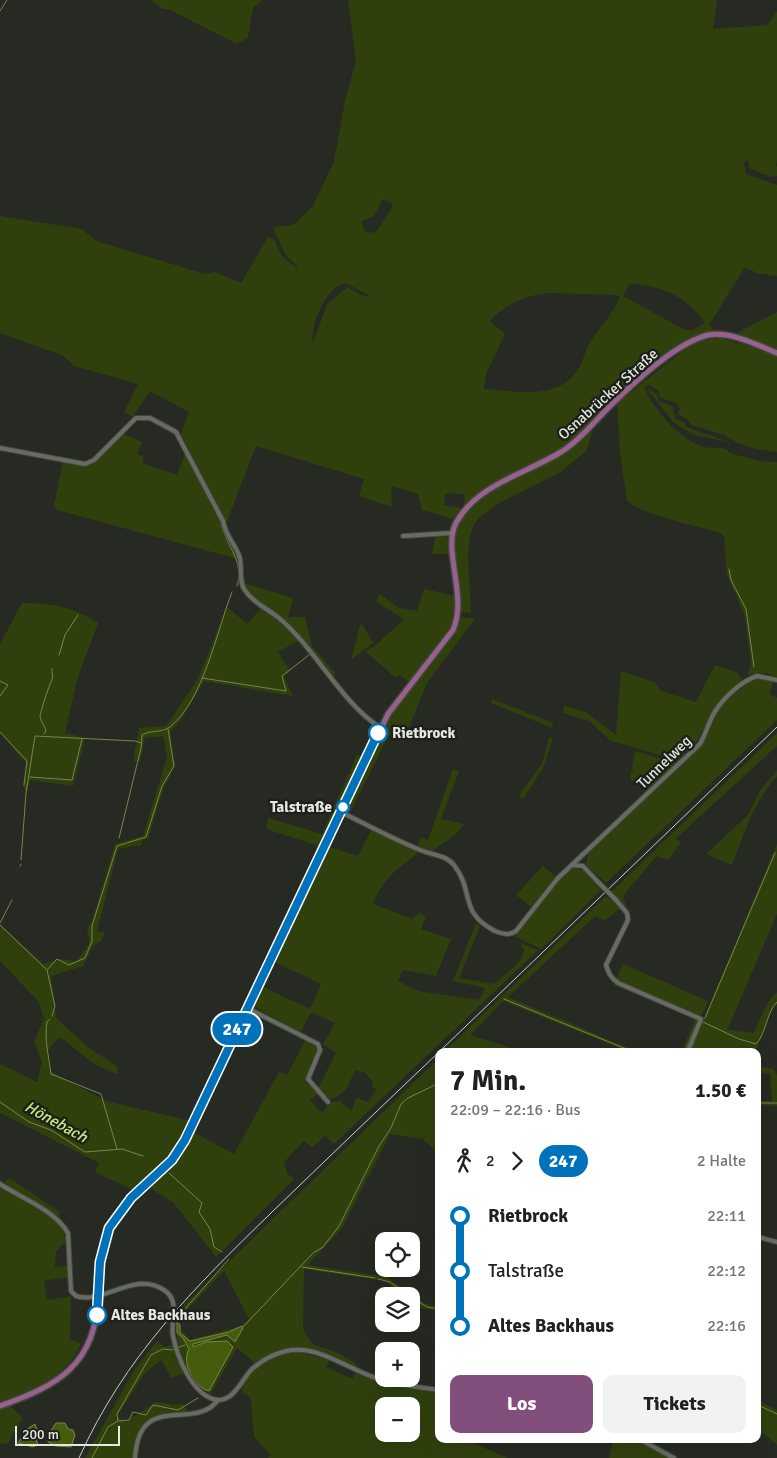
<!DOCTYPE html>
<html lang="de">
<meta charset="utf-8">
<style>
body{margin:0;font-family:Signika,sans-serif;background:#f2f2f2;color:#202124;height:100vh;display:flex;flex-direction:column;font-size:19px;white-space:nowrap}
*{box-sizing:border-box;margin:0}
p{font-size:16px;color:#757577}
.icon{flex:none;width:28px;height:28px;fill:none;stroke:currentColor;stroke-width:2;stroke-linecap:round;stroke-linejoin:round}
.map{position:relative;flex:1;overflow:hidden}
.details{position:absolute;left:435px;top:1048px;width:326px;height:395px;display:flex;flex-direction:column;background:#fff;border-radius:10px;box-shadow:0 5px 20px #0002}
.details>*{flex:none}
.badge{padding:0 10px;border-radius:16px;font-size:18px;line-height:32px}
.buttons{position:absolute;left:375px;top:1232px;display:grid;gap:10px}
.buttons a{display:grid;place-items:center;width:45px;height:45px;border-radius:10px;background:#fff;box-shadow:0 5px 20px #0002;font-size:25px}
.scale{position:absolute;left:15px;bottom:12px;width:105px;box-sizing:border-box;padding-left:5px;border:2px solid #e5e7e1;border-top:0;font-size:14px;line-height:18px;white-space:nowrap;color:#e5e7e1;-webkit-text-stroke:4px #1d2119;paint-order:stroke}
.map>.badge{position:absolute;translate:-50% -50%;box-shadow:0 0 0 2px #fff}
.legs{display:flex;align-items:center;gap:8px;height:55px;padding:0 15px;font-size:16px}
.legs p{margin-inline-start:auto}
.overview{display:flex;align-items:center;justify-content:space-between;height:85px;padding:0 15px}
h1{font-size:28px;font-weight:800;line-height:38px}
.action{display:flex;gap:10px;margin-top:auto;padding:10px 15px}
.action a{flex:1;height:58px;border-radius:10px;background:#824f7d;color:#fff;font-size:20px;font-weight:800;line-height:58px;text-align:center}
.action a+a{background:#f2f2f2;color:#202124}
ul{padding:0 15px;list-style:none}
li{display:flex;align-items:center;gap:18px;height:55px;font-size:19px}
li i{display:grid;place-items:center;width:8px;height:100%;margin:0 6px;background:currentColor}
li i::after{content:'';width:12px;height:12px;margin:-6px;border:4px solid;border-radius:50%;background:#fff}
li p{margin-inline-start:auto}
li:first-child i{background:linear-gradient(#0000 50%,currentColor 0)}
li:last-child i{background:linear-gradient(currentColor 50%,#0000 0)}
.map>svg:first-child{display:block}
</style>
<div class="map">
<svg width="777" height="1458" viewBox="0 0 777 1458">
<rect width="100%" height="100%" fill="#272a22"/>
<path fill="#30400d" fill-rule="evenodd" d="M151,0h112l-10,8 -5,29 -11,7 -69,-35h-5z
M348,0h369l-4,29 55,-4 9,-14v149l-2,8 2,-2v10l-6,1 -22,-9 -1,-8 -4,2 2,12 31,11v91l-20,-3 -12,-6 -36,58 6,6 -8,1 -28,13 -64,52 -20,22 -8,31 -26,22 -60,30 -19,13 -7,8 -5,12 -2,22 3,56 -11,-1c2,-38 -19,-72 10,-104l-6,-3 1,-11 -20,-1 -1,12 18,3 -9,11 -31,-9 -4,-16 -27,-8 1,21 -33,-11 5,-17 -108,-33 -30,78 -45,-90 8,-22 -39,-21 -17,26 -9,-5 14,-28 -64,-18 -10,-10 -64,-23v-117l82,13 14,12 109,33 10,-2 26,11 27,-46 6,2 8,17 15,13v-3l-12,-12 -12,-27 20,-2 20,-19 21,-44 11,-61 11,-40zM383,199l9,5v3l-15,24 -6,2 -6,-2 -3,-6 1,-4 11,-5zM346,283l26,14 -11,-2 -13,-8 -21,17 -14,39c-3,-18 13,-57 33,-60zM629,284c32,1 58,12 76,39l-11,7h-9l-62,-34zM550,293l65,2 5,2c-7,17 -20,30 -30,45 -6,10 -7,23 -15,32 -22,26 -60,17 -91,15l2,-15 19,-40 -15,-13c15,-18 37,-26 60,-28z
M777,312v38l-41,-15 1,-2z
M720,338l35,10 22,9v95l-25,-4 -16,-6 -11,-7 -34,-10 -4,-6 -9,-5 2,-5 -4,-6 -17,-6v-6l-10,-6 -5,2c10,23 33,49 56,59 8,3 18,1 27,3l2,4 30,8 18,1v215l-11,-4 -18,2 3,-12 -6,-47 -18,-42 -3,-38 -3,-3c-20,-6 -83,-19 -94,-33l-7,-47 -3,-50 71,-56 13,-6z
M647,389l10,5 2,7 14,6 2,11 10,5 1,4 44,15 -36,-7 -21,-13z
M121,433l21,9 -5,12 7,3 -2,6 35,12 9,-24 35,70 3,15 14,23 -181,-49 -3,-4 9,-45 27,4 11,-8z
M435,537h13l2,17h-18z
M244,583l49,15 -5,19h17l7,29 23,27 -2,4 -33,-41 -49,-41z
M424,589l31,7c2,42 -21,56 -46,86l-9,-7 -5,2 -30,-26 10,-5 29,-27 -28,-17 4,-8 19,14 18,3z
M22,603c33,1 47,2 76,20l-21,57 -12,53 20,5 -12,48 -43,-6 -3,14 -4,-8 3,-23 -26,-30v-89z
M227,607l20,17 14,-16 17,13 21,19 -21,12 12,19 -6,5 9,20 -89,-15 -23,39 -11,12 5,33 -12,25 -15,49 -6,1 -1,5 -23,4 -21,82 8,2 -3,7 -9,6 -10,20 -32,10 5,42 33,30 28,18v8l-21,-9 -36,-28 -12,13 2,21 56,30 85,20 -25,43 -31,27 -40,-19 4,-9 -99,-50v-49l37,18 5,-21 -8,-19 10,-23 -5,-17 -39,-41v-37l43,40 17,-5 17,2 13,-19 -3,-14 4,-4 24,-80 28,-8 24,-79 -4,-21 -18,2 -5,23h-7l6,-33 27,-2 32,-47z
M460,617l15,2 -48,64 -24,59 -14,-7 -39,77 -3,-3v-4l44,-91 12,-17 47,-57 10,-17z
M361,622l12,21 -22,17z
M715,665l21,7 7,8 -29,27 -16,33 -20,20 -67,-19 -22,-20 -26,-8 1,-7 22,6 30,23 5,-64 33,11 7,9 35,11z
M756,678h7l10,4 -4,12 8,4v22l-171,163 -20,-18 2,-11 112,-108 21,-40 29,-25z
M492,699l61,24 -1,5 -61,-25z
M777,733v13l-102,93 6,3 -13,18 -11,-4 -32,37 -2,5 3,7 -2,1 -13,-14z
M549,737l4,1 -10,30 -20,31 -4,-4 23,-31z
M635,751l41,12 -28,27 -18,-10z
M357,755l7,2 -42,90 -56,-18 2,-11 54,16z
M453,769l6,2 -18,48 23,5 -7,9 -26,19 -14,-5 4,-10 7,3z
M777,770v6c-23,25 -33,58 -45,89l-26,-11 42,-39 11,-23z
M372,829l46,24c-20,15 -37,27 -45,51l39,15 7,-6 7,3 -5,13 30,10 -15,37 -33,-6 -5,11 20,10 61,9 6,-12 -32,-7 23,-58 4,3 -21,52 36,6 25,-23 4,-11 -4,-7 18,7 -204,194 -9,-8 -13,11 -8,-6 -20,21 3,11 7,6 -78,78 -43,-55 -23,-14 26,-26 17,-30 41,22 45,-82 8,3 19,-35 12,8 -13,34 13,12 -8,6 8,10 5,2 6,-9 11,-2 12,10 4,-13 12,4 8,-12 -4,-5 1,-4 -9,-9 -9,-2c-6,13 -9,26 -25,29l-12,-10 18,-36 -13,-9 12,-21 -24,-11 -11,21 -45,-26 -2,-3 8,-18 49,23 11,-25 -48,-23 54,-115 31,10z
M777,844v70l-50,116 27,3 14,-31 9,-10v12l-5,5 -16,42h-66z
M543,866l13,11 -25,30 -15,-12z
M573,868l11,3 17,19 -60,59 -26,-13 46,-58z
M605,897l8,3 7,9 -16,12 -9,-5 -87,81 128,54h-9l-124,-50 -33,34 51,16h-76z
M623,964l85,37 -22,50h-4l13,-32 -81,-34z
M439,1058v96l-16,-15 -33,-5 -48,94 -34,37 78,12 40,27 13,3v4l-18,-3 -10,-7v-5h-6l-20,-15 -81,-12 -1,60 10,16c17,4 40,12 49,27 -38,-17 -67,-40 -106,-8l-19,-16 -27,47c-25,-22 -37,-50 -33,-83zM224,1271l25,48 -8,7 -51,14 -9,-10 -1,-13z
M758,1066l15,3 4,6v31l-19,-1v-4h14v-2l-2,-25 -12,-1z
M9,1178l51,34 -3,11 6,7 3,11 -10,10 -1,16 12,-1 1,11 -24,4 3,19 24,-4 -1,44 11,3c-14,34 -48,48 -81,59v-222l5,3z
M157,1341l8,6 8,-3 12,28 -13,6 -11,-18 -16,13 -28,43 9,6 30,-20 23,3 3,-2 7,9c-34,1 -55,8 -56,46h-48l50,-89z
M297,1352l32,8 -3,7 26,12 4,-6 24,8 59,12v46h34v4l35,15h-240l2,-4 -16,-17 -3,-39 -9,-6c0,-24 35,-39 55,-40zM384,1406h27v28h-27z
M758,1400l19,10v35l-19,-16z
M9,1405l14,13 -15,25 -8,1v-35z
M613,1439h22l35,19h-61z"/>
<path fill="#465c0d" stroke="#76864d" d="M177,1322l3,3v8l10,8 39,-9 13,-6 1,2 -8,14 -8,-7 -34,9v3l13,-5 21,-1 6,6 -24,44c-15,-3 -28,-29 -20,-42l-6,-11 -6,-5z
M56,1423h9l3,6 5,1 2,5 -4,12 -15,-1 -8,-4v-7z
M35,1424l2,5 -3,4 4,12 -5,2 -15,-4 9,-14z"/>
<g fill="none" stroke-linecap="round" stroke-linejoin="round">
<path stroke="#76864d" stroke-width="1" d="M0,11l7,-11
M221,524c5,21 24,38 16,62
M729,569l2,11 15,29 8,58
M59,655l6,-20 13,-20
M202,678l84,13 -4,-15 27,-21
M0,681l8,4 -8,11
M0,732l27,29 -3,24
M44,734l2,-3c-1,-5 -5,-9 -6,-14 0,-4 9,-32 12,-37 2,-5 -1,-7 0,-11
M30,777l42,3 10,-41
M119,838l22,-90 1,-13c7,-5 20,-2 28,-8 34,-28 46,-94 62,-135
M21,860l5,-67 9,-57 100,5 6,2
M20,866l1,-2
M0,923l12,-23
M0,925l46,44
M504,999l127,52
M52,1016l3,-10 -8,-36 10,-11 12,6 16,-7 7,-17v-15l25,-80 29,-9 16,-51 12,-20 -6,-37
M705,1018l70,-165
M50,1019l-3,3c-3,17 2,35 4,52l50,20 16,55
M703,1022l36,17 17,5c11,-12 10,-31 21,-42
M685,1051l11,-26
M0,1102l29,20 22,8 34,22 37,-3 21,7
M758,1103h19
M169,1173l33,30 -3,9 11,17 4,18 8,5
M302,1267l73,11
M378,1279l12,3 20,14
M411,1297l16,10 12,2
M178,1322v-5l51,-58
M243,1327l70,-74 10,-6 16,-21 40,-80 12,-18 10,-24 7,-6 31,-15
M758,1405l19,9
M119,1421l10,-1 4,-8 13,3 7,-10 25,5 20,-12
M92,1458l16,-31 10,-6 -1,-7 4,-7 30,-52 12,-6 9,1 13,-5"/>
<g stroke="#43463e" stroke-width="6">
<path id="minor" d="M0,448l85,16 9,-4 42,-42h14l26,14 47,89c3,17 15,26 17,38 2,10 -1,21 4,30 8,13 24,20 35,29 36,30 63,86 102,110
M403,536l49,-3
M341,812c26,13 52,27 79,38 12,5 26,5 34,15 21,27 4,47 41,66 8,3 14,5 21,0l42,-53 142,-134c5,-9 8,-19 13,-29 8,-15 28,-34 44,-39l20,4
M572,865l11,1 14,15
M616,900l11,13 1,7 -22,45c3,9 5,13 12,18l83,36 -13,32
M247,1008l71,36 2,6 -12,29 20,23
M0,1184c21,14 55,26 68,49l3,58 5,5c27,9 59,-26 88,-6 17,11 6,31 9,46 4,20 18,56 40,63 20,6 28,-19 39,-30 9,-8 22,-15 34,-18 33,-7 62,19 93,28 19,6 40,8 60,11
M758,1237l19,5
M639,1439l35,19
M135,1458c4,-68 60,-26 83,-58"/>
</g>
<g stroke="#43463e" stroke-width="8">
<path id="major" d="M0,1406c57,-20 96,-41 98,-109 1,-24 1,-48 12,-71 16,-31 49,-46 68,-75l210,-437 65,-84c15,-34 -11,-81 3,-107 20,-38 71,-50 105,-71 18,-11 32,-29 47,-44 23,-23 68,-65 100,-73 23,-4 49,10 69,18"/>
</g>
<use href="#minor" stroke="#676b62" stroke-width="4"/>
<use href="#major" stroke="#95628c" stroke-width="5"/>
<path stroke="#c9cbc5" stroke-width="1" d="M440,1051l337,-324
M79,1458c46,-102 114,-169 193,-246 55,-53 111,-107 167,-160"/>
<g stroke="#43463e" stroke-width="6" stroke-linecap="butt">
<path id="minor-bridge" d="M597,881l19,19"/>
</g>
<use href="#minor-bridge" stroke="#676b62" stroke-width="4"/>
</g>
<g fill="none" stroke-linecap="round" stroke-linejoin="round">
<g stroke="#fff" stroke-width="11">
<path id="line-1" d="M97,1315l3,-53 9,-34 22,-30 41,-38 13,-20 193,-407"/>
</g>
<use href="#line-1" stroke="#0072bc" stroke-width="8"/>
</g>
<g fill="#fff" stroke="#0072bc" stroke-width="2.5">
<circle cx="378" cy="733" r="9"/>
<circle cx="343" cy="807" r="6"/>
<circle cx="97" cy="1315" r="9"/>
</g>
<g text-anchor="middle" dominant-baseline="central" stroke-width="5" stroke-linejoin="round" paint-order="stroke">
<g font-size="15" fill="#e5e7e1" stroke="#1d2119">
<text transform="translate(608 394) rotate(-42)">Osnabrücker Straße</text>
<text transform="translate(664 762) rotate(-44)">Tunnelweg</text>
</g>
<g font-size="15" font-weight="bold" fill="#e5e7e1" stroke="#1d2119" text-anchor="start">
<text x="392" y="733">Rietbrock</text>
<text x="332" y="807" text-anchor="end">Talstraße</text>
<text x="111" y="1315">Altes Backhaus</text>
</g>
<g font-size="16" font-style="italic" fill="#c3e782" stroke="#1d2119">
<text transform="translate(56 1122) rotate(29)">Hönebach</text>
</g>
</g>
</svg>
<div class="buttons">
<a><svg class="icon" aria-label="locate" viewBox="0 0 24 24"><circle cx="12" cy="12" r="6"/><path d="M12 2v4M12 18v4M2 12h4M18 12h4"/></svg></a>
<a><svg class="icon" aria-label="layers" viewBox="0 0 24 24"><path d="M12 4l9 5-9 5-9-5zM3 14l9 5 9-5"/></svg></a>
<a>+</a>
<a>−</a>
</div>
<div class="scale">200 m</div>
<b class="badge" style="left:237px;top:1029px;background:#0072bc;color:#fff">247</b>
<section class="details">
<div class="overview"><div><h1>7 Min.</h1><p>22:09 – 22:16 · Bus</p></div><b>1.50 €</b></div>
<div class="legs"><svg class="icon" aria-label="walk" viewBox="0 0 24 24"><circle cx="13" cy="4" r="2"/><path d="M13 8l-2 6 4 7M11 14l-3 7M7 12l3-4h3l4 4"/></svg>2<svg class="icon" aria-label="forward" viewBox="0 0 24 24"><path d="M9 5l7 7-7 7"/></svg><b class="badge" style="background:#0072bc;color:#fff">247</b><p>2 Halte</p></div>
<ul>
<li><i style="color:#0072bc"></i><b>Rietbrock</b><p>22:11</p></li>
<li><i style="color:#0072bc"></i><span>Talstraße</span><p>22:12</p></li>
<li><i style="color:#0072bc"></i><b>Altes Backhaus</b><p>22:16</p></li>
</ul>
<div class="action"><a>Los</a><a>Tickets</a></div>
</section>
</div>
